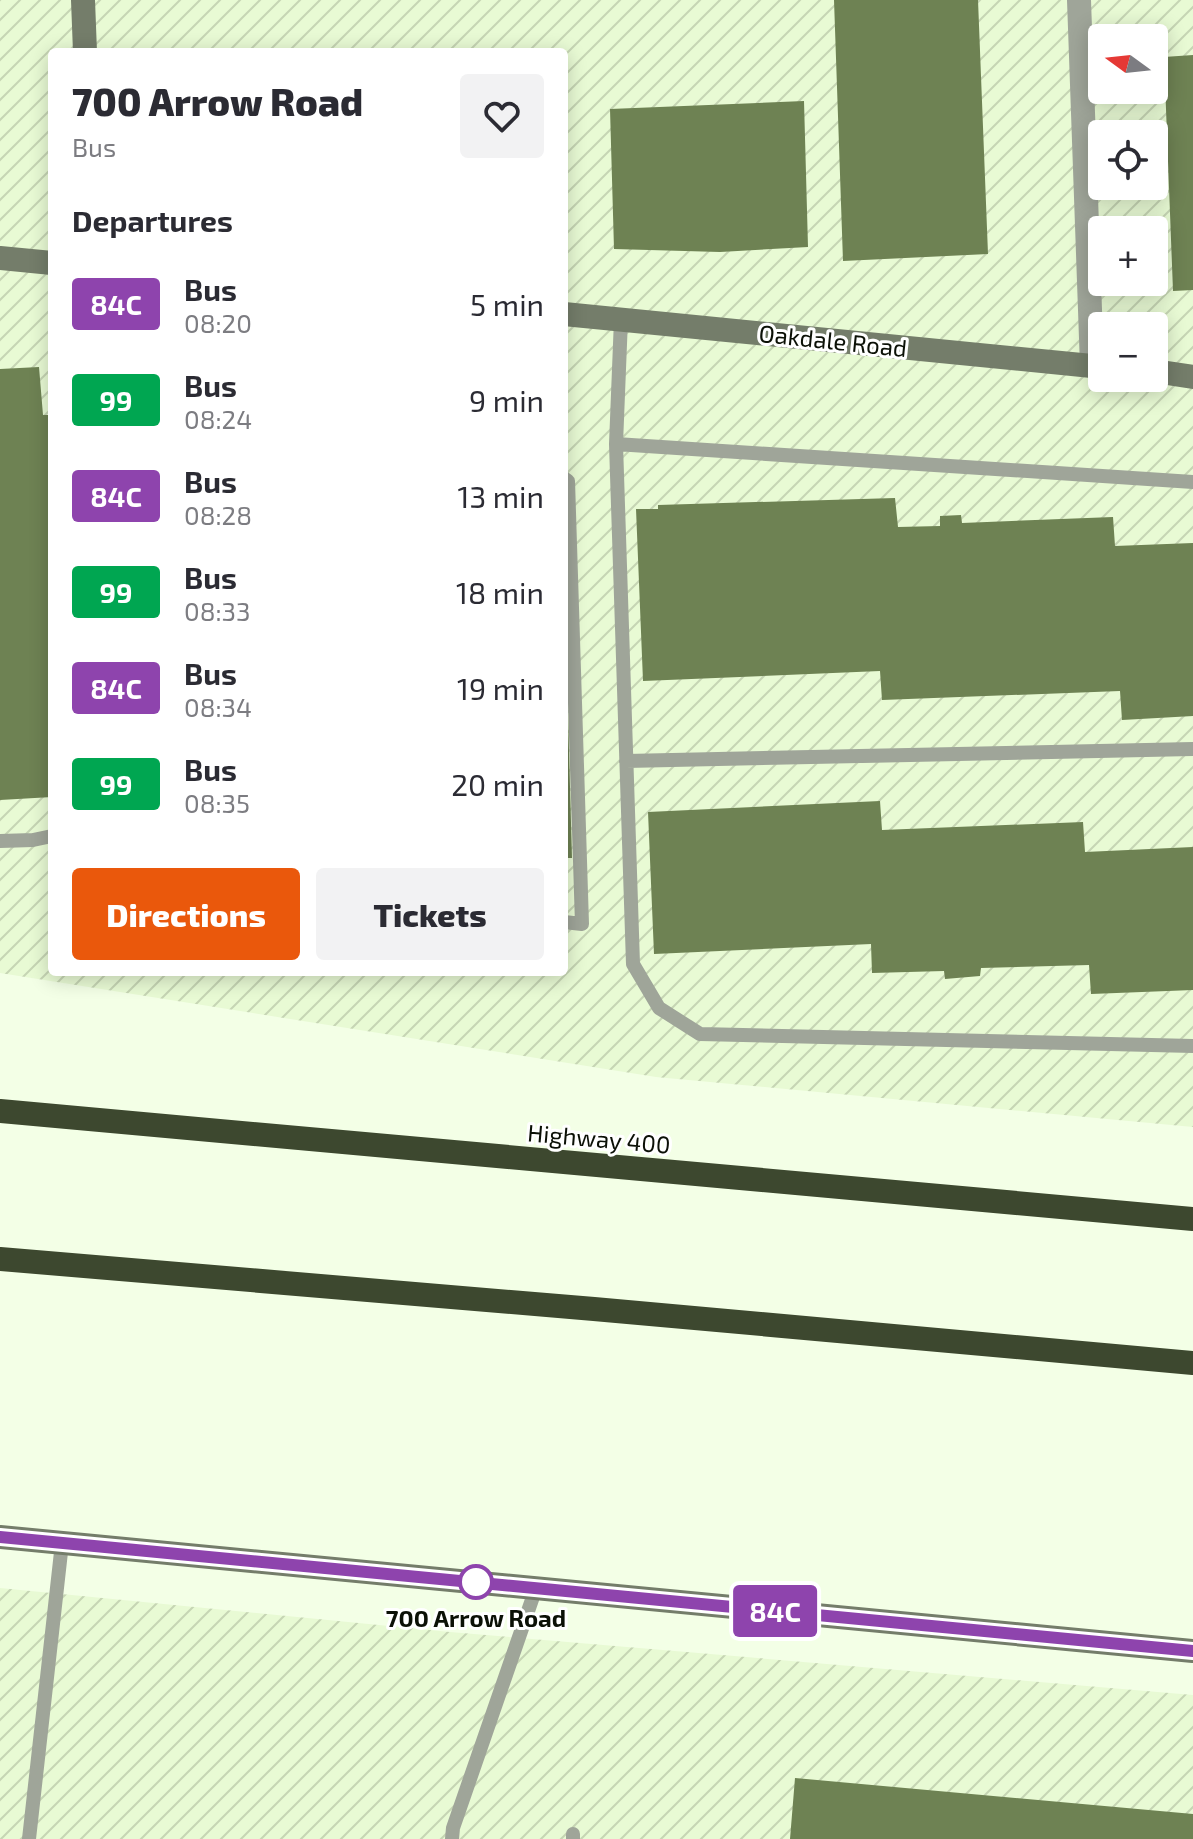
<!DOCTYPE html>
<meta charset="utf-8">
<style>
body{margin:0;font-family:"Exo 2",sans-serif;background:#f2f2f3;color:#2b2b33;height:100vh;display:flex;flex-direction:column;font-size:30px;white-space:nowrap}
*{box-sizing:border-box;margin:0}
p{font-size:26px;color:#7c7c81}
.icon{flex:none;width:44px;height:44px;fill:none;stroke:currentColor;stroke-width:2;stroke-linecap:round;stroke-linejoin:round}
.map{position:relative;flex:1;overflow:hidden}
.drawer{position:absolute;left:48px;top:48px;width:520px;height:928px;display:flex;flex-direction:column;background:#fff;border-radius:8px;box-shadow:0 4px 20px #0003}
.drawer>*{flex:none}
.badge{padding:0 16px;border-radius:6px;font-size:28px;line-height:52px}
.needle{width:52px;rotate:285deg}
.buttons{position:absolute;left:1088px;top:24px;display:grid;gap:16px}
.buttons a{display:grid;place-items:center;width:80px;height:80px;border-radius:8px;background:#fff;box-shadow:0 4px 20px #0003;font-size:40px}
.map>.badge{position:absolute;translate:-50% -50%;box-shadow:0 0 0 4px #fff}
h2{padding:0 24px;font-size:30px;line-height:72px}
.round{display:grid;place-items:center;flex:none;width:84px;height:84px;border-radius:8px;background:#f2f2f3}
.headline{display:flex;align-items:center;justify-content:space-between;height:136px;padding:0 24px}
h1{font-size:38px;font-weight:800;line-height:60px}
.primary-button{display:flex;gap:16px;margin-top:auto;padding:16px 24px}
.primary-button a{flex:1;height:92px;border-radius:8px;background:#ea580c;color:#fff;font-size:32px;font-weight:800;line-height:92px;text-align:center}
.primary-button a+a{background:#f2f2f3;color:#2b2b33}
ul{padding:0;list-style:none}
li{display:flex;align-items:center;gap:24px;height:96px;padding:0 24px}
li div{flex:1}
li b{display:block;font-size:30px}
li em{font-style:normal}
li .badge{min-width:88px;font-weight:700;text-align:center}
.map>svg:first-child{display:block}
</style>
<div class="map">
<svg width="1193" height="1839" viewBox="0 0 1193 1839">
<defs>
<pattern id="industrial-furrows" width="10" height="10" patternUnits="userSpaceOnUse" patternTransform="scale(2)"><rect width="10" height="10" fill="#e8fad4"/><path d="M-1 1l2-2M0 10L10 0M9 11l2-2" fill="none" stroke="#c6d5b4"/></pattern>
</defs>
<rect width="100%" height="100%" fill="#f3ffe6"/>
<path fill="url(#industrial-furrows)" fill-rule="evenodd" d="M0,0h1193v1127l-537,-50 -656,-104zM1102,38h52v52h-52zM52,52h512v920h-512zM1102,134h52v52h-52zM1102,230h52v52h-52zM1102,326h52v52h-52z
M0,1588l450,44 743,63v144h-1193z"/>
<path fill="#6e8253" d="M834,0h144l10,254 -145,7z
M1193,55v235l-20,1 -9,-234z
M804,101l4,146 -88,5 -106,-3 -4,-140z
M39,367l4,48h9v382l-52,3v-431z
M895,498l3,29 42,-1v-10l21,-1 1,8 151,-6 2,29 78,-3v173l-71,4 -2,-29 -238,9 -2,-29 -237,10 -7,-172h22v-4z
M564,680h3l5,178h-8z
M880,801l2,29 201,-8 2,30 108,-5v143l-102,4 -2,-29 -108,3 -1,8 -35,3 -1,-8 -72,2 -1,-29 -217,10 -6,-142z
M795,1778l398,36v25h-403z"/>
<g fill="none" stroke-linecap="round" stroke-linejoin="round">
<path stroke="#9fa599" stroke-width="14" d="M621,319l-5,125 17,520 26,44 41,26 493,12
M616,444l577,38
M564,478l4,3 14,443 -18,-2
M626,761l567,-12
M0,841l33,-1 19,-4
M29,1839l33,-296
M452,1839l1,-11 83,-240
M573,1839v-5"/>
<path stroke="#9fa599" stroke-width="24" d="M1079,0l13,366"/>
<path stroke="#747d6a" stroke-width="24" d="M83,0l2,52
M0,258l52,5
M564,314l538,53
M1154,371l39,6
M0,1537l1193,114"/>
<path stroke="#3d482f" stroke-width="24" d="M0,1111l1193,108
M0,1259l594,50 599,54"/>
</g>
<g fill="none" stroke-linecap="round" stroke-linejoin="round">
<g stroke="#fff" stroke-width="18">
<path id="line" d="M0,1537l1193,114"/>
</g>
<use href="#line" stroke="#8e44ad" stroke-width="12"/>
</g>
<circle fill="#fff" stroke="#8e44ad" stroke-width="4" cx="476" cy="1582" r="16"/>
<g text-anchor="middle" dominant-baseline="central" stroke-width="6" stroke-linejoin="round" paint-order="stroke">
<g font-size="24" fill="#0b1006" stroke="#fff">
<text transform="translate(833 340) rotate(6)">Oakdale Road</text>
<text transform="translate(599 1138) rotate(5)">Highway 400</text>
</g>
<g font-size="24" font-weight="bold" fill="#0b1006" stroke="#fff">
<text x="476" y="1617">700 Arrow Road</text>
</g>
</g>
</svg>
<div class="buttons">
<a><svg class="needle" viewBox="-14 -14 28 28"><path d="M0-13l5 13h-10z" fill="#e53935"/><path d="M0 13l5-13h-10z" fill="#7c7c81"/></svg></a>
<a><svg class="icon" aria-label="locate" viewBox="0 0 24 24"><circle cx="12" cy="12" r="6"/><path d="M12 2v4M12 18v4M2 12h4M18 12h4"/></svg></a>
<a>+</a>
<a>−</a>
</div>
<b class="badge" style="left:775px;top:1611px;background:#8e44ad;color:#fff">84C</b>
<section class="drawer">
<div class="headline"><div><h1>700 Arrow Road</h1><p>Bus</p></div><a class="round"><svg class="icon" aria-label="heart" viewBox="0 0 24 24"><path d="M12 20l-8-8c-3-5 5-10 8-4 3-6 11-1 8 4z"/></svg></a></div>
<h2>Departures</h2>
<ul>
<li><span class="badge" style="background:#8e44ad;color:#fff">84C</span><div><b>Bus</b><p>08:20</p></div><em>5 min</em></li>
<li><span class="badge" style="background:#00a651;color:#fff">99</span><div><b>Bus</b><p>08:24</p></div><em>9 min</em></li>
<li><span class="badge" style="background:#8e44ad;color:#fff">84C</span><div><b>Bus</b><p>08:28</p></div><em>13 min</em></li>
<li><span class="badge" style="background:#00a651;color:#fff">99</span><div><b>Bus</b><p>08:33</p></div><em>18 min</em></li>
<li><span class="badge" style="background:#8e44ad;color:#fff">84C</span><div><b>Bus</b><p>08:34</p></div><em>19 min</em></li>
<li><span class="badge" style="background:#00a651;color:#fff">99</span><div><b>Bus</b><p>08:35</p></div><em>20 min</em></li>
</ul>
<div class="primary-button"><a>Directions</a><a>Tickets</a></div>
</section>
</div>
